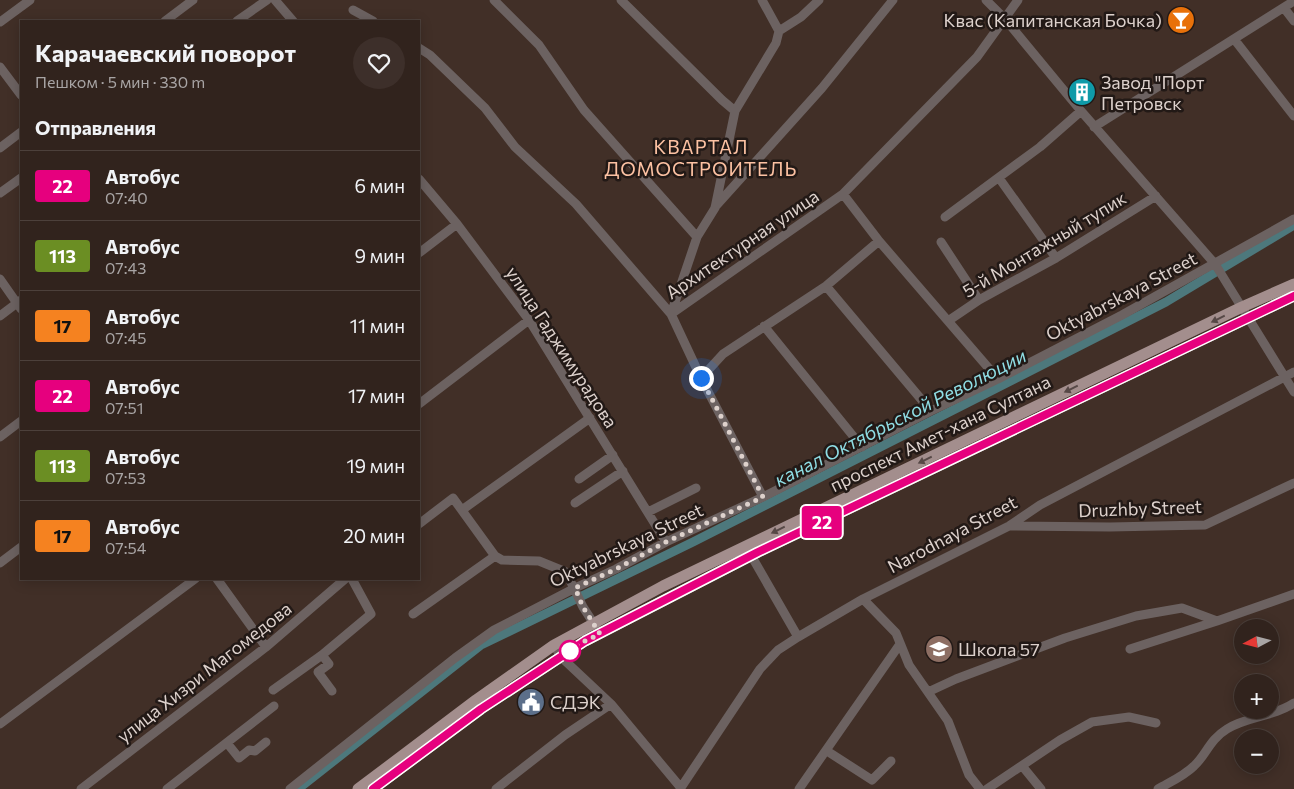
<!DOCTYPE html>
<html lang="ru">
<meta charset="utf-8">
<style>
body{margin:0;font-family:Commissioner,sans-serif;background:#3d2f2a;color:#f1f3f6;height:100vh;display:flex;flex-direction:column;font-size:19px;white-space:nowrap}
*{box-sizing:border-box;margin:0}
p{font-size:16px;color:#a8a4a4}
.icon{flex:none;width:28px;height:28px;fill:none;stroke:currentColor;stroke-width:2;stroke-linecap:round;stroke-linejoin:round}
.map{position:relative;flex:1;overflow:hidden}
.side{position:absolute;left:20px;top:20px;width:400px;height:560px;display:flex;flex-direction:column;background:#31231d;border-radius:0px;box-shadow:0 2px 12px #0003,0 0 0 1px #4c403b}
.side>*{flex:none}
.badge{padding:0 10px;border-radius:4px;font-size:18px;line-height:32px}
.needle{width:32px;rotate:263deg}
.buttons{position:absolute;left:1234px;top:619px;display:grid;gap:10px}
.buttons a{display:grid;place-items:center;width:45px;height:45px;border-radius:50%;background:#31231d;box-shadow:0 2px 12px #0003,0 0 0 1px #4c403b;font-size:25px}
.you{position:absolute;width:25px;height:25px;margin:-12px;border:4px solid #fff;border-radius:50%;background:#1a73e8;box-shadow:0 0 0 8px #1a73e833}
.map>.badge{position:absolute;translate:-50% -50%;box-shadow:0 0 0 2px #fff}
h2{padding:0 15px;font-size:19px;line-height:45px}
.round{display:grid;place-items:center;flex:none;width:52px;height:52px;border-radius:26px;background:#3d2f2a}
.overview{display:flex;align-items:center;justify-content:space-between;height:85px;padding:0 15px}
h1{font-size:24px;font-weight:700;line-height:38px}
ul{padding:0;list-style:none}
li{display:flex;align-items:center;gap:15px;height:70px;padding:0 15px;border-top:1px solid #4c403b}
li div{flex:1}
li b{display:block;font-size:19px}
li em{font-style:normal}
li .badge{min-width:55px;font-weight:700;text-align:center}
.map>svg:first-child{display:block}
</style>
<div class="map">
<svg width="1294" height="789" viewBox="0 0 1294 789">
<rect width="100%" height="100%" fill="#412f27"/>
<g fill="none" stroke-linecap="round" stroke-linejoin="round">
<path stroke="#4d787c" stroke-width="9" d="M298,789l183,-144 212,-103 473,-240 128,-77"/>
<path stroke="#6c6261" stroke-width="9" d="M275,0l18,21
M494,0l45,45 45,65 113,127
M621,0l101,100 13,11
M762,0l17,31 -3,12 -41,68 -20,97 -18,29 -26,77 30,64 62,119
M986,0l19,19 76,92 134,153 79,128
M1284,8l10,13
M353,10l20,11
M165,21l28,-21
M237,21l30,-21
M0,22l30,-22
M779,31l22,-14 18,-17
M1234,39l60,77
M419,48l11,7 55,53 30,39 61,57 95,110 172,-120 134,-137 41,-57
M0,67l21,28
M1094,127l200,-126
M0,148l21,-16
M999,178l57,80
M419,179l38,45 72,96 137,222
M0,193l21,-15
M843,194l36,47 119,138
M715,207l107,-119 71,-88
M945,217l95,-70 41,-36
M941,242l38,58
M419,253l38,-29
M0,279l21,30
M826,286l105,125
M0,316l21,-16
M948,321l31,-21 77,-42 100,-62
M764,326l98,121
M701,378l22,-24 103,-68 53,-45
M419,404l110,-84
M0,437l21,-16
M579,479l34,-24
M575,503l48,-32
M462,510l128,-92
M648,512l48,-24
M419,524l34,-26 42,58 7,4 37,1 27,11 17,35 13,20
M1009,526l101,1 95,-2 89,-42
M748,550l50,87
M0,563l21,-16
M217,579l49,68
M863,599l33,34 13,32 39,56 21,54 11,14
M413,614l82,-58
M554,645l7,12 50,47 70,84
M1130,649l87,-28
M322,655l7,9 -11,8 14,19
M273,690l49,-35 49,-41 -19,-35
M928,692l28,-13 109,-41 71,-22 46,-8 35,13 77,-27
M0,724l195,-145
M227,743l12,15 10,-8 6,1 11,-9
M827,751l45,29 19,-19
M1023,767l18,22
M81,789l185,-142 79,-68
M167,789l107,-83
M290,789l165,-131 39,-28 81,-42 41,-19 50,-27 97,-45 168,-86 67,-32 124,-64 172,-96
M496,789l69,-54 46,-31
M680,789l80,-120 18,-19 20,-13 65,-38 146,-73 31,-21 254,-133
M799,789l101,-145
M987,789l73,-49 32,-18 37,-5 27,6
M1158,789c12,-7 26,-13 36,-23 13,-12 15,-26 33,-37 21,-13 46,-12 67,-26"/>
<path stroke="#a38e8d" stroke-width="11" d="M358,789l118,-89 78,-55 109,-59 579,-279 52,-23
M373,789l108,-80 104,-68 173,-89 536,-256"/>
</g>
<defs><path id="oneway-solid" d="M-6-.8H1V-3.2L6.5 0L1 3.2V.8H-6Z" transform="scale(1.25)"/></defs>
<g fill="#564846">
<use href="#oneway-solid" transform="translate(1218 319) rotate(154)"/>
<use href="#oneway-solid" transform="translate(1071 389) rotate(154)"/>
<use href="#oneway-solid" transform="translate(925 460) rotate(154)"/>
<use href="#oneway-solid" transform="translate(778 530) rotate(154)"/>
</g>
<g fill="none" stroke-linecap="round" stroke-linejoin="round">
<g stroke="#fff" stroke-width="11">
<path id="line" d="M373,789l108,-80 104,-68 173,-89 536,-256"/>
</g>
<use href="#line" stroke="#e6007e" stroke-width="8"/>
<path stroke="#ddd1cc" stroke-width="5" stroke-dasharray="0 9" d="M570,651l15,-10 15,-7 -17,-27 -8,-19 41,-19 50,-27 97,-45 -62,-119"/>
</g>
<defs>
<g id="bar-disc" transform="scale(1.4375)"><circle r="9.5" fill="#e8710a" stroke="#221916"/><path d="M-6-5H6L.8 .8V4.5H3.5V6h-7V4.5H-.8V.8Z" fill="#fff"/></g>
<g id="building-disc" transform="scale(1.4375)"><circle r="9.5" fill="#0f9aa8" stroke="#221916"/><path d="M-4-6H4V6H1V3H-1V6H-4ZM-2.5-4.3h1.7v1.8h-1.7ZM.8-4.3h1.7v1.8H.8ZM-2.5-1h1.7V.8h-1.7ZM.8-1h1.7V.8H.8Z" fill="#fff"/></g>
<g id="school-disc" transform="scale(1.4375)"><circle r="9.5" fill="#8d6e63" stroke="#221916"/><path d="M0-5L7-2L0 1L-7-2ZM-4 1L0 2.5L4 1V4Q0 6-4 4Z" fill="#fff"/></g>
<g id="civic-disc" transform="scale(1.4375)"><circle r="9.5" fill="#5c6f8a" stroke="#221916"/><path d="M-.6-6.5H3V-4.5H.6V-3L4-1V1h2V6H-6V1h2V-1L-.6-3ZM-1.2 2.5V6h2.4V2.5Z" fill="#fff"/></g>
</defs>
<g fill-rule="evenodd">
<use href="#bar-disc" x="1181" y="20"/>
<use href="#building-disc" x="1082" y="92"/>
<use href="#school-disc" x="939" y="649"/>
<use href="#civic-disc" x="531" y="702"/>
</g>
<circle fill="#fff" stroke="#e6007e" stroke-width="2.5" cx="570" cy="651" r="10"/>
<g text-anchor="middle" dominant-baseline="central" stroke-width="5" stroke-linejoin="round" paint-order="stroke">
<g font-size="18" fill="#ddd1cc" stroke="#221916" text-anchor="start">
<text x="1162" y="20" text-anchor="end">Квас (Капитанская Бочка)</text>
<text x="1101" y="82">Завод "Порт<tspan x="1101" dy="21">Петровск</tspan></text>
<text x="958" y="649">Школа 57</text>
<text x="550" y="702">СДЭК</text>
</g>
<g font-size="18" fill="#ddd1cc" stroke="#221916">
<text transform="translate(742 244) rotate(-34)">Архитектурная улица</text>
<text transform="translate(1044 244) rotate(-31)">5-й Монтажный тупик</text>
<text transform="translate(1121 296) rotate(-28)">Oktyabrskaya Street</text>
<text transform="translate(562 347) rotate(57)">улица Гаджимурадова</text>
<text transform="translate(940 433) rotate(-26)">проспект Амет-хана Султана</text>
<text transform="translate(1140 508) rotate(-2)">Druzhby Street</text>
<text transform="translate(952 534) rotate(-28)">Narodnaya Street</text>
<text transform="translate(626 545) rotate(-26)">Oktyabrskaya Street</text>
<text transform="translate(204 672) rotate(-38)">улица Хизри Магомедова</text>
</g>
<g font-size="19" letter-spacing="1" fill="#fcc1a2" stroke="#221916">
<text x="701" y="146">КВАРТАЛ<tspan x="701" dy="22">ДОМОСТРОИТЕЛЬ</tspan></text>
</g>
<g font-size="19" font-style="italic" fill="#8fdde4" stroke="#221916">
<text transform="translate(900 417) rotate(-27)">канал Октябрьской Революции</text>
</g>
</g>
</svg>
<div class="buttons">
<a><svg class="needle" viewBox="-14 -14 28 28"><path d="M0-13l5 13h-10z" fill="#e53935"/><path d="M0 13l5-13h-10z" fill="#a8a4a4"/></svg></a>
<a>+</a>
<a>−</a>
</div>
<div class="you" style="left:701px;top:378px"></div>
<b class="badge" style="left:822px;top:522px;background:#e6007e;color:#fff">22</b>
<section class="side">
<div class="overview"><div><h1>Карачаевский поворот</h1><p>Пешком · 5 мин · 330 m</p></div><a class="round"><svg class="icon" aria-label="heart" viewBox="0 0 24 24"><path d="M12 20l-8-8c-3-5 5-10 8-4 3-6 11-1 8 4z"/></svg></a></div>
<h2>Отправления</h2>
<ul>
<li><span class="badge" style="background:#e6007e;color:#fff">22</span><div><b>Автобус</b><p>07:40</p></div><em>6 мин</em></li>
<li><span class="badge" style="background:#6b8e23;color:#fff">113</span><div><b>Автобус</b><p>07:43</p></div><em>9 мин</em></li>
<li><span class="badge" style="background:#f58220;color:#111">17</span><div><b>Автобус</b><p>07:45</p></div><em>11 мин</em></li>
<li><span class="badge" style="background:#e6007e;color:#fff">22</span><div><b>Автобус</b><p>07:51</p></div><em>17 мин</em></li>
<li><span class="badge" style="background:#6b8e23;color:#fff">113</span><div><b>Автобус</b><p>07:53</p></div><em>19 мин</em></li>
<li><span class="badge" style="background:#f58220;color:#111">17</span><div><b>Автобус</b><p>07:54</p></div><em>20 мин</em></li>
</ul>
</section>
</div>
